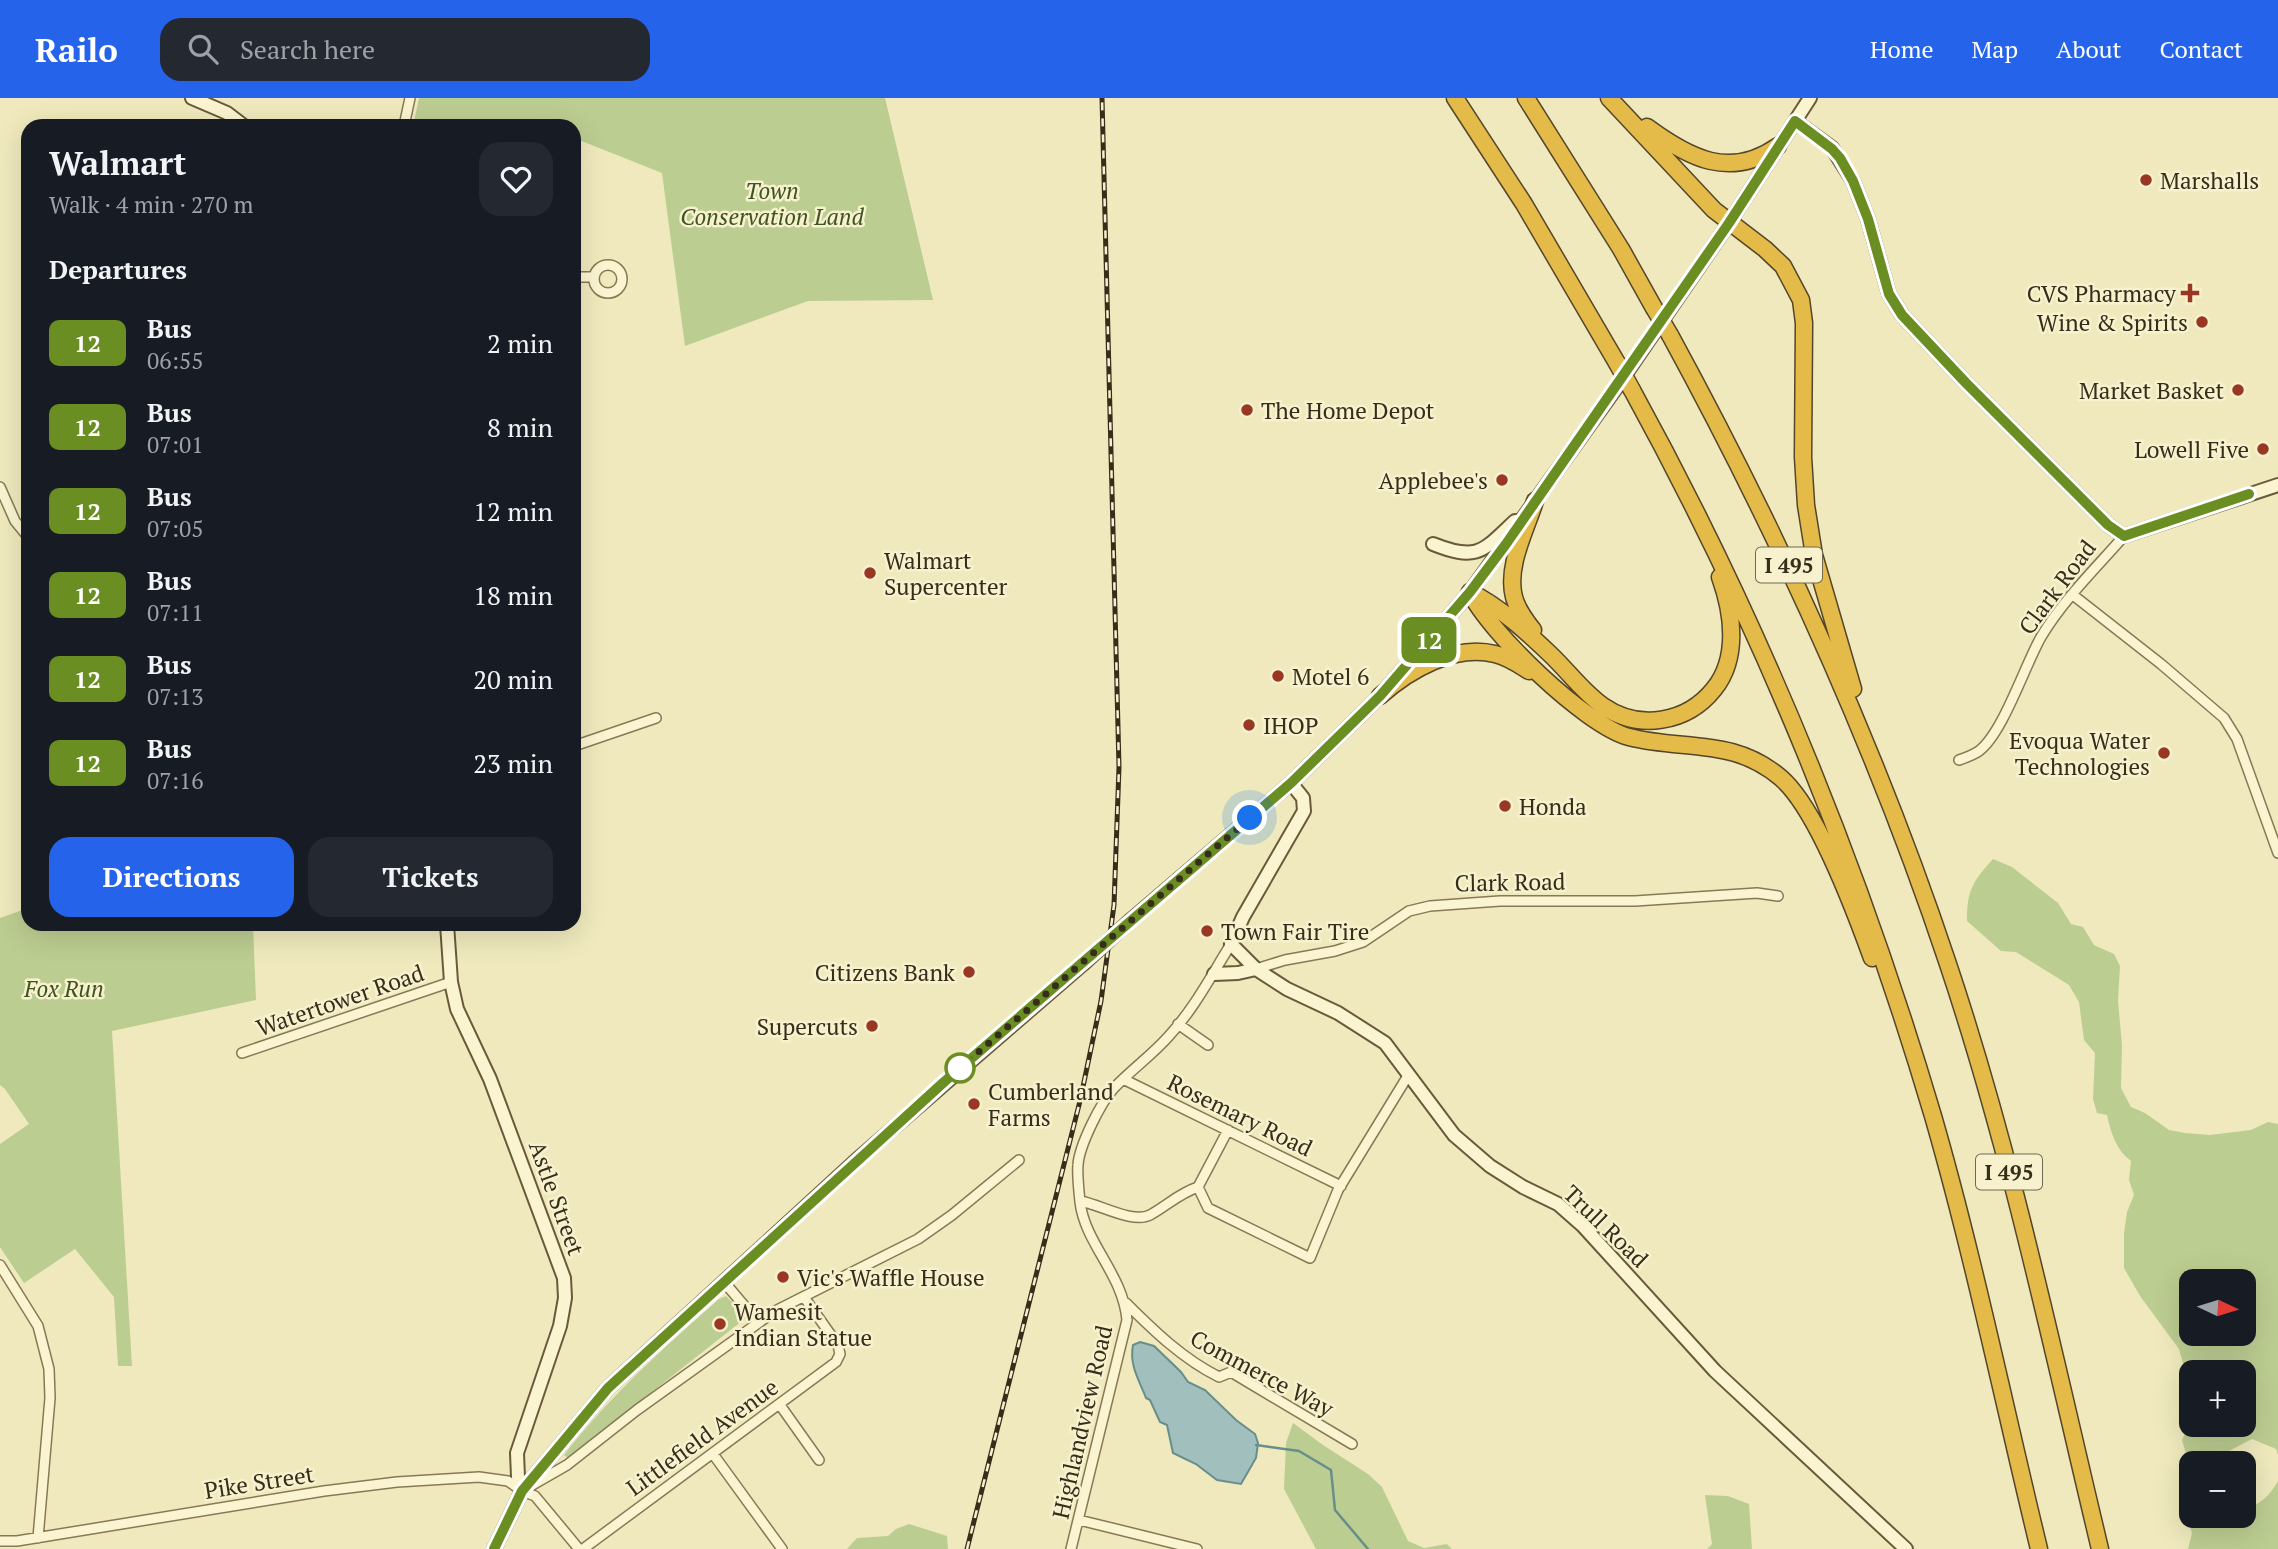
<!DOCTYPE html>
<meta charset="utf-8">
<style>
body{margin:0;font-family:"PT Serif",serif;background:#242831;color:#f1f3f6;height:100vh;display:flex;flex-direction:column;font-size:26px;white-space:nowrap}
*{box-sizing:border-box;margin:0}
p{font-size:23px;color:#9ea1a6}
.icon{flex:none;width:38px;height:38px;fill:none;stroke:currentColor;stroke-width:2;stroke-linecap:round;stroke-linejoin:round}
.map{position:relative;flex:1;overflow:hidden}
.drawer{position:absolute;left:21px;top:21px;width:560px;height:812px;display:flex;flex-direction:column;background:#171b24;border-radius:21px;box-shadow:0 7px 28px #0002}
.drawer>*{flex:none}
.badge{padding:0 14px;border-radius:10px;font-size:24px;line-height:46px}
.needle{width:46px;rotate:94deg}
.tools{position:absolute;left:2179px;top:1171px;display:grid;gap:14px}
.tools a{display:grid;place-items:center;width:77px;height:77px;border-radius:14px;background:#171b24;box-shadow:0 7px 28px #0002;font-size:35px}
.you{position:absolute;width:35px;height:35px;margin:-18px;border:5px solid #fff;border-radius:50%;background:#1a73e8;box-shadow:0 0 0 10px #1a73e833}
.map>.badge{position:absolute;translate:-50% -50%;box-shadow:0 0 0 4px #fff}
h2{padding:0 28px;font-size:26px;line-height:63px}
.round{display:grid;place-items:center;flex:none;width:74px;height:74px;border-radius:21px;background:#242831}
.headline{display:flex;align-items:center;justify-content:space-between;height:119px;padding:0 28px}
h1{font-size:33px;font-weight:800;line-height:52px}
.primary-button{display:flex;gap:14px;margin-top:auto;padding:14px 28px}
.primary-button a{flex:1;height:80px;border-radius:21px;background:#2563eb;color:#fff;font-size:28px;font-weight:800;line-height:80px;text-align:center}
.primary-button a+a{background:#242831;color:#f1f3f6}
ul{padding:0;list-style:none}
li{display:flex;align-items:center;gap:21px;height:84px;padding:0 28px}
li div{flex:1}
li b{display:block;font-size:26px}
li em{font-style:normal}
li .badge{min-width:77px;font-weight:700;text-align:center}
header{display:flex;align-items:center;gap:42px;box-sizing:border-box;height:98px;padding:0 35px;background:#2563eb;color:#fff}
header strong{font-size:33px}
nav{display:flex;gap:38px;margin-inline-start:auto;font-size:24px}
.search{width:490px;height:63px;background:#242831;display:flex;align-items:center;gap:18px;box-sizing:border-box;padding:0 24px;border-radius:21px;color:#9ea1a6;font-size:26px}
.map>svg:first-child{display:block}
</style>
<header>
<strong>Railo</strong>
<div class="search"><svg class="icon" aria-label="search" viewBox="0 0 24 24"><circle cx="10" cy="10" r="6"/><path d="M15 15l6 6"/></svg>Search here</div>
<nav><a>Home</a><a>Map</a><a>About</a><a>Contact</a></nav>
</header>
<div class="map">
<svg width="2278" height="1451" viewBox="0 0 2278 1451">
<rect width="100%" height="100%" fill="#efe9bd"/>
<path fill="#bccd91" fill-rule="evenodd" d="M419,0h466l48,202 -125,1 -123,45 -23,-173 -88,-35v-12h-161z
M1993,761l19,8 46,36 13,21 12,3 11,18 20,9 6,12 -2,35 4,44 -1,43 10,19 14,6 24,17 16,3 25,2 41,-5 17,-8 10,2v331l-2,-6 -24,-10 -34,18 -20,4 -12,-7 -4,-14 6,-14v-22l-2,-30 -7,-25 -39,-53 -16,-28v-35l3,-21 7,-17 -5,-15 2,-19c-15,-11 -20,-28 -24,-46l-10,-2 -4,-14 2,-46 -11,-13 -5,-38 -10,-17 -53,-33 -15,-1 -34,-30c0,-30 5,-39 26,-62zM2191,1183h53v53h-53zM2244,1274v52h-53v-52z
M28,810v16h235l-10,2 3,74 -144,31 20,335h-14l-4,-69 -39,-48 -51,34 -24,-36v-103l29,-20 -24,-35 -5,-4v-167z
M726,1198l21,21 -179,141 -4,-3c48,-61 97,-105 155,-156z
M1293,1325l30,22 45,29 14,13 26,54 16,7 23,-4 5,5h-136l-32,-60 2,-46z
M2278,1383v68h-90l4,-16 -6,-18 5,-5v6h53v-8c16,-2 26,-13 34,-27z
M1705,1397l23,1 21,8 3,45h-45l5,-5z
M909,1426l38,12 1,13h-101l10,-11 31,-2 8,-7z"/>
<path fill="#a1c0bd" stroke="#688e8b" stroke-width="2" d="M1140,1244l14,4 27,26 7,10 17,8 31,30 19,14 3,9 -2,15 -15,26 -24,-4 -21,-16 -23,-11 -6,-28 -7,-3 -10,-22 -4,-2c-7,-18 -17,-33 -13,-53z"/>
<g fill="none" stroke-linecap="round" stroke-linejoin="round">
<path stroke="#688e8b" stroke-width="2.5" d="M1256,1347l43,6 32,19 4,40 33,39"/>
<g stroke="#887956" stroke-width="12">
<path id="street" d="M404,28l6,-28
M594 181a14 14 0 1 1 28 0a14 14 0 1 1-28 0Z
M574,179h19
M0,389l15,34 13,16
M2073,497l88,69 63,54 13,21 41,114
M574,648l82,-28
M1959,662c6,-2 14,-5 20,-9 24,-18 46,-86 62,-114 22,-37 55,-69 83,-101
M1256,871l29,-9 50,-9 28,-9 46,-31 21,-5 70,-5h135l122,-8 21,3
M1178,926l30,21
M242,955l209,-71
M1123,981l218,107
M1198,1089l10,21 102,50 28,-68 71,-116
M1198,1089l30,-57
M1080,1103c19,3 53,23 70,14 18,-10 28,-21 48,-28
M0,1167l38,61 11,43 1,29 -12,140
M725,1185l33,39
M1126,1205c28,28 57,56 93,74l12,-5 121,72
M780,1307l39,55
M713,1356l69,95
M527,1390l40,-23 70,-55 138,-99 143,-72 34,-24 67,-55
M1079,1422l118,29
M0,1443h17l307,-50 73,-9 82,-5 29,4 14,10 13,5 44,53
M583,1451l253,-187 4,-8 -2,-9 -34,-48
M1071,1451l56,-229c-4,-46 -42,-76 -47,-118 -1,-11 -3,-27 -2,-37 1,-19 23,-63 36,-77 17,-18 38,-33 54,-51 26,-28 43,-61 63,-93"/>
</g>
<g stroke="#695a39" stroke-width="16">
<path id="secondary" d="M192,0l35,15 17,13
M1795,23l37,27 21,33 15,38 21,75 13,21 64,68 142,142 16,11 154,-51
M1433,446c45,18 50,7 82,-23
M1291,685l12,15 1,13 -61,106 -12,27 25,25 31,20 51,24 47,30 69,92 36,31 33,21 35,17 25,22 132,145 191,178
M1132,821l159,-136 89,-87 90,-104 146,-204 113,-165 81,-125
M447,826l4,58 6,27 33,70 74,199 1,20 -5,28 -43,127 1,24 4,14
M1214,876l24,-1 18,-4
M494,1451l28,-58 86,-103 252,-231 223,-193"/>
</g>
<g stroke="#55462b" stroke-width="19">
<path id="highway" d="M1455,0l69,106 93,159
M1526,0l95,151 33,59
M1609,0l105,112 51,39 18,17 18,34 3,23 -1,134 3,48 8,50 39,134
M1647,29c42,31 83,53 131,19
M1670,237c110,202 205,410 278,629 64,191 105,389 152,585
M1632,292c127,231 226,473 301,726 41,142 71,289 106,433
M1470,494c18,39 116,134 159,145 55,14 104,0 152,41 36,31 74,133 91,180
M1470,494c30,15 56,39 80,62 18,17 33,38 53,52 36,25 84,17 111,-17 25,-31 19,-76 6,-112
M1533,532c-8,-10 -16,-21 -19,-33 -8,-31 12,-67 21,-96
M1380,598c29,-26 74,-52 115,-42 13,3 23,10 34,17"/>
</g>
<use href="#street" stroke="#faf5d0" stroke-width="9"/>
<use href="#secondary" stroke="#faf5d0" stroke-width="12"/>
<use href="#highway" stroke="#e4bb49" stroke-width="16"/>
<g stroke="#362d1b" stroke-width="5">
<path id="rail" d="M967,1451l113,-448 21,-100 13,-96 5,-138 -17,-669"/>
</g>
<use href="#rail" stroke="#f7f2cd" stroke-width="2.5" stroke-dasharray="8" stroke-linecap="butt"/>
<g stroke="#695a39" stroke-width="16" stroke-linecap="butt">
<path id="secondary-bridge" d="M1083,866l49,-45"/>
</g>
<g stroke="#55462b" stroke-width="19" stroke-linecap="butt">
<path id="highway-bridge" d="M1654,210l16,27
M1617,265l15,27"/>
</g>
<use href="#secondary-bridge" stroke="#faf5d0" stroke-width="12"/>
<use href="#highway-bridge" stroke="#e4bb49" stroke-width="16"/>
</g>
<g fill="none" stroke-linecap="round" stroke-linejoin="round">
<g stroke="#fff" stroke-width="16">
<path id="line" d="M494,1451l28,-58 86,-103 336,-306 347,-299 89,-87 90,-104 36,-48 223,-321 66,-102 37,28 8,9 13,23 15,38 21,75 13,21 64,68 142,142 16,11 125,-42"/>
</g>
<use href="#line" stroke="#6b8e23" stroke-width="10"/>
<path stroke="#362d1b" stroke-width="7" stroke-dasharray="0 12.6" d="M960,970l290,-250"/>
</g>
<g fill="#993723" stroke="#f7f2cd" stroke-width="2.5">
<circle cx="2146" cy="82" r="7"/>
<path d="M2186.5 184.5h7v7h7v7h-7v7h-7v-7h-7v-7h7z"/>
<circle cx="2202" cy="224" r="7"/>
<circle cx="2238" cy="292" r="7"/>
<circle cx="1247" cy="312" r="7"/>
<circle cx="2263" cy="351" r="7"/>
<circle cx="1502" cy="382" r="7"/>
<circle cx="870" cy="475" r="7"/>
<circle cx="1278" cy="578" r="7"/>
<circle cx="1249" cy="627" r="7"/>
<circle cx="2164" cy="655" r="7"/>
<circle cx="1505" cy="708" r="7"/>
<circle cx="1207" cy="833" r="7"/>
<circle cx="969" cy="874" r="7"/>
<circle cx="872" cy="928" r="7"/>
<circle cx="974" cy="1006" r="7"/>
<circle cx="783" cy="1179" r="7"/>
<circle cx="720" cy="1226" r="7"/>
</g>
<circle fill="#fff" stroke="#6b8e23" stroke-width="3.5" cx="960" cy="970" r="14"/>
<g text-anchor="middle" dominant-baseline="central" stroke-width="5" stroke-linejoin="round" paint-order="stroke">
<g fill="#f7f2cd" stroke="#706850" stroke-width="2">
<rect x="1756" y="449.5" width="66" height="35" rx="5"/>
<rect x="1976" y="1056.5" width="66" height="35" rx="5"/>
</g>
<g font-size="21" font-weight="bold" fill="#362d1b">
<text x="1789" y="467">I 495</text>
<text x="2009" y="1074">I 495</text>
</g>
<g font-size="23" fill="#362d1b" stroke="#f7f2cd" text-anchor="start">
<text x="2160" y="82">Marshalls</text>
<text x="2176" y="195" text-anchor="end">CVS Pharmacy</text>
<text x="2188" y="224" text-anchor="end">Wine &amp; Spirits</text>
<text x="2224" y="292" text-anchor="end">Market Basket</text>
<text x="1261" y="312">The Home Depot</text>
<text x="2249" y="351" text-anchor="end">Lowell Five</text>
<text x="1488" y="382" text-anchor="end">Applebee's</text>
<text x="884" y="462">Walmart<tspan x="884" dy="26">Supercenter</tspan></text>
<text x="1292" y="578">Motel 6</text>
<text x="1263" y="627">IHOP</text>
<text x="2150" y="642" text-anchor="end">Evoqua Water<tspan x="2150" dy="26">Technologies</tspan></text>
<text x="1519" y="708">Honda</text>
<text x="1221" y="833">Town Fair Tire</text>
<text x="955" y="874" text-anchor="end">Citizens Bank</text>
<text x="858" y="928" text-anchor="end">Supercuts</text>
<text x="988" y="993">Cumberland<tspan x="988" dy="26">Farms</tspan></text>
<text x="797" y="1179">Vic's Waffle House</text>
<text x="734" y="1213">Wamesit<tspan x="734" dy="26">Indian Statue</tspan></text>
</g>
<g font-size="23" font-style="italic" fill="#3e5421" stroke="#f7f2cd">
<text x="772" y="92">Town<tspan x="772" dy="26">Conservation Land</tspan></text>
<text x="64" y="890">Fox Run</text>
</g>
<g font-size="23" fill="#362d1b" stroke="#f7f2cd">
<text transform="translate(2057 489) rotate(-53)">Clark Road</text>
<text transform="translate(1510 784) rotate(-1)">Clark Road</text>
<text transform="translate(340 902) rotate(-19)">Watertower Road</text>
<text transform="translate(1240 1017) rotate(26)">Rosemary Road</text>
<text transform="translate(557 1100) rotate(70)">Astle Street</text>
<text transform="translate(1606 1128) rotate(44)">Trull Road</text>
<text transform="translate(1262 1275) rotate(28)">Commerce Way</text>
<text transform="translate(1082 1324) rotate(-77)">Highlandview Road</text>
<text transform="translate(702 1339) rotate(-36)">Littlefield Avenue</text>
<text transform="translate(259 1384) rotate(-9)">Pike Street</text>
</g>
</g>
</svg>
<div class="tools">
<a><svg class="needle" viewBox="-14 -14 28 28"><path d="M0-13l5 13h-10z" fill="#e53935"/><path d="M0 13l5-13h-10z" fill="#9ea1a6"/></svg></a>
<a>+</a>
<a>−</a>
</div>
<div class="you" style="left:1250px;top:720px"></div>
<b class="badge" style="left:1429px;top:542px;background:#6b8e23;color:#fff">12</b>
<section class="drawer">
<div class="headline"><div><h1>Walmart</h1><p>Walk · 4 min · 270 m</p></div><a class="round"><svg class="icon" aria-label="heart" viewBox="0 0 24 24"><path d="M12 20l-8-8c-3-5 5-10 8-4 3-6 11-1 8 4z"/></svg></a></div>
<h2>Departures</h2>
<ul>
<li><span class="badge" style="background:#6b8e23;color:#fff">12</span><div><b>Bus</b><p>06:55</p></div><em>2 min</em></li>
<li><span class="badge" style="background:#6b8e23;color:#fff">12</span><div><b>Bus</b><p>07:01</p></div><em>8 min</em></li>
<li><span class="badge" style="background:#6b8e23;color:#fff">12</span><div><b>Bus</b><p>07:05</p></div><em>12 min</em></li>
<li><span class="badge" style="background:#6b8e23;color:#fff">12</span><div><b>Bus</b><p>07:11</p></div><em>18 min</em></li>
<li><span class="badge" style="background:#6b8e23;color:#fff">12</span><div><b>Bus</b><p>07:13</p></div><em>20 min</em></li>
<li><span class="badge" style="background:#6b8e23;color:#fff">12</span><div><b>Bus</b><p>07:16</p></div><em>23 min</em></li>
</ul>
<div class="primary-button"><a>Directions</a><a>Tickets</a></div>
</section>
</div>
